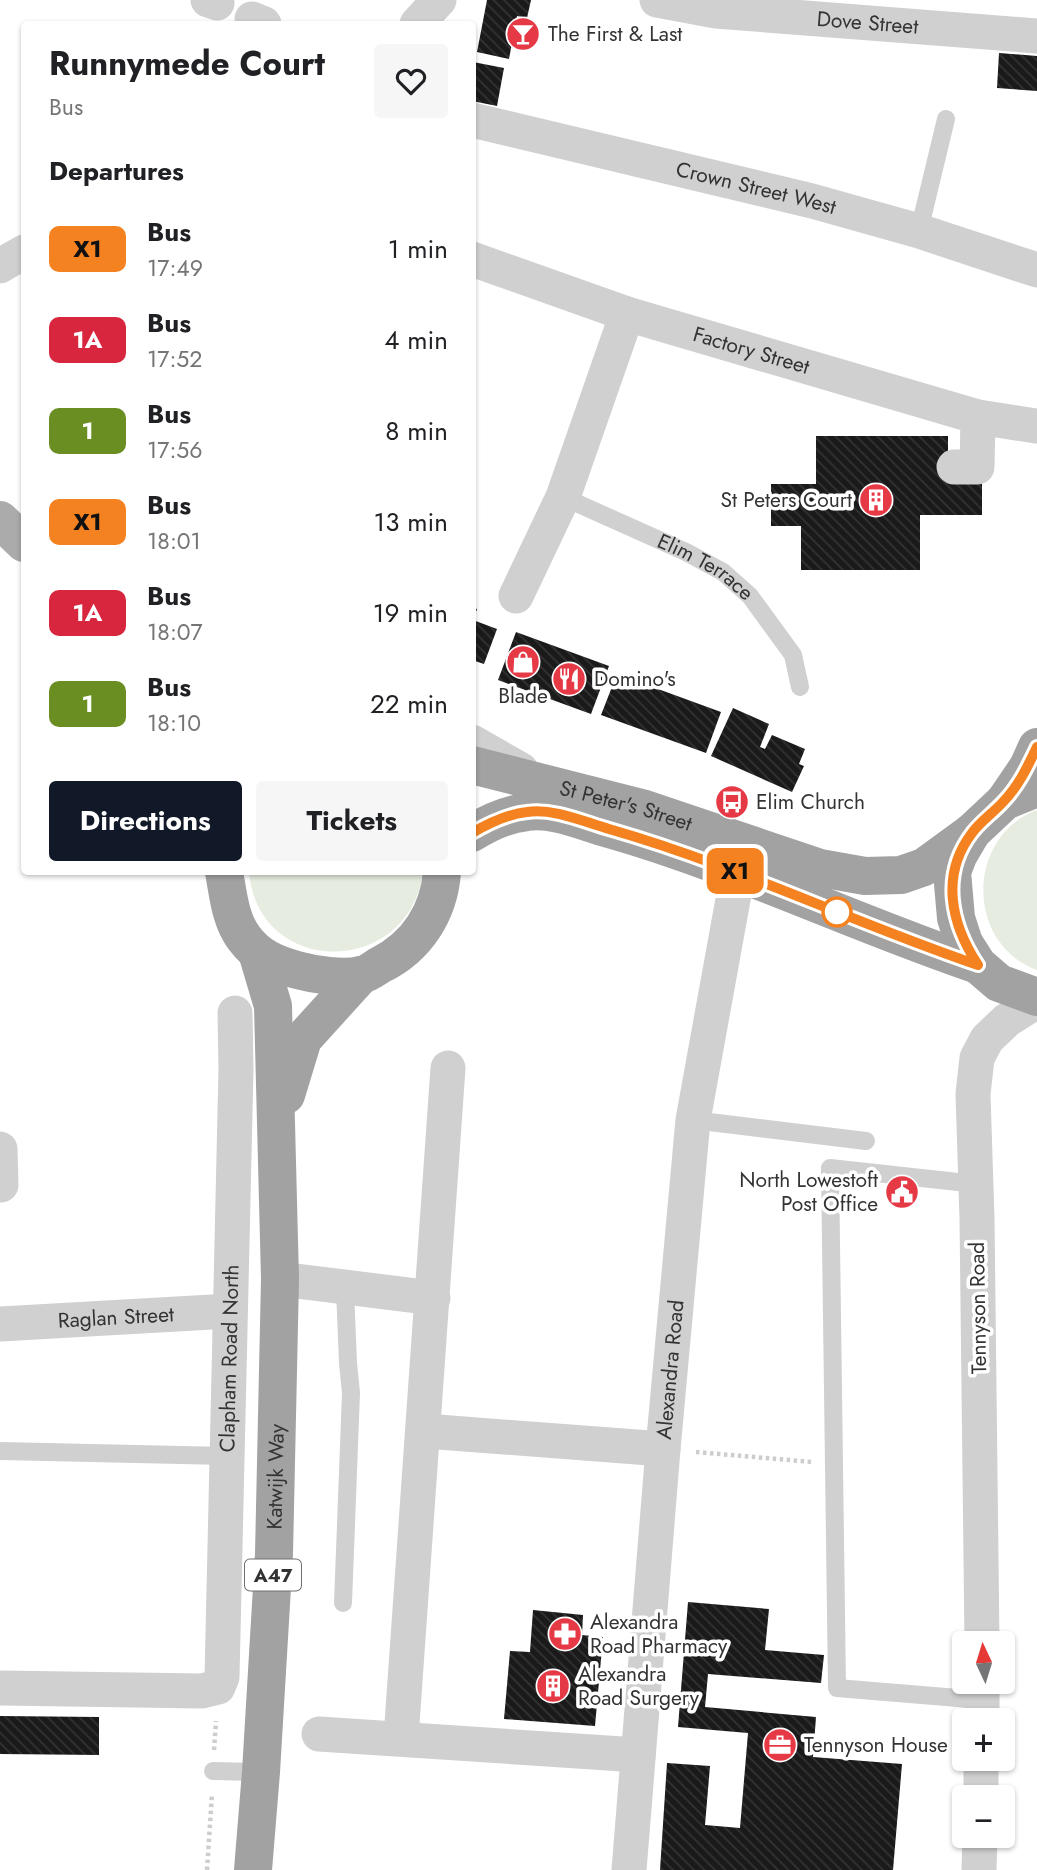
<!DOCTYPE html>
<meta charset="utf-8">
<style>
body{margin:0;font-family:Jost,sans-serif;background:#f6f6f6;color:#202124;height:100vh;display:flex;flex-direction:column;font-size:26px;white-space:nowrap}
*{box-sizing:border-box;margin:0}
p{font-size:23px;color:#757577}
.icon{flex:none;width:38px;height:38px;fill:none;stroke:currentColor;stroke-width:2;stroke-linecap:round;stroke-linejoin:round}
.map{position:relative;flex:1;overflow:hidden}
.details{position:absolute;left:21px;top:21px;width:455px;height:854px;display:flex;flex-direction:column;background:#fff;border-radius:7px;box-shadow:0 2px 5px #0004}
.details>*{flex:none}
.badge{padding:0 14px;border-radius:10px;font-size:24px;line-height:46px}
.needle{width:46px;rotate:356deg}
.tools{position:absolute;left:952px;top:1631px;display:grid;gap:14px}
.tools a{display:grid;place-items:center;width:63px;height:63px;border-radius:7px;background:#fff;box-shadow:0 2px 5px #0004;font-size:35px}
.map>.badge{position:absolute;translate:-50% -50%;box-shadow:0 0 0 4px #fff}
h2{padding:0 28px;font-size:26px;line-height:63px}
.round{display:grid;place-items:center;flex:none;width:74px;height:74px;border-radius:7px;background:#f6f6f6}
.headline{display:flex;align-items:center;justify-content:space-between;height:119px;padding:0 28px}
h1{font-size:33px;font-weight:700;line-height:52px}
.primary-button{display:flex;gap:14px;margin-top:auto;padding:14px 28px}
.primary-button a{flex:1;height:80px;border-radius:7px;background:#111827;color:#fff;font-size:28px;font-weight:700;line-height:80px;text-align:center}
.primary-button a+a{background:#f6f6f6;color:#202124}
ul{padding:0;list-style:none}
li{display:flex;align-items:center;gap:21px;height:91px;padding:0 28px}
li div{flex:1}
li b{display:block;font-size:26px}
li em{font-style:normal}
li .badge{min-width:77px;font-weight:700;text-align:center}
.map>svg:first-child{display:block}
</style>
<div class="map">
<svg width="1037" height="1870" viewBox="0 0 1037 1870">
<defs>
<pattern id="building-back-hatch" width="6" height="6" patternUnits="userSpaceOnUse" patternTransform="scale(1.75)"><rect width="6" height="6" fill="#1a1a1a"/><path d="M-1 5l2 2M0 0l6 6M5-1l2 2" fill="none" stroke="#333"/></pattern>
</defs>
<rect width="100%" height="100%" fill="#fff"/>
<path fill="#e6ecdf" d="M1037,810v160c-72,-26 -71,-134 0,-160z
M249,872h174c-14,106 -165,106 -174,0z"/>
<path fill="url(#building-back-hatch)" d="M487,0h44l-4,18 -10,-2 -8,43 -32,-7z
M999,53l38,3v35l-40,-3z
M473,62l31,6 -7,38 -25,-5z
M816,436h132v42l34,-1v38h-62v55h-119v-44h-30v-42h45z
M472,607l5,2 -4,11 24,9 -13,35 -12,-4z
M516,632l93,34 -18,48 -93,-34z
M617,674l104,38 -15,41 -105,-38z
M733,708l36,16 -9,23 5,2 7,-14 33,14 -6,15 5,2 -12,26 -81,-36z
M688,1602l81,7 -4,41 59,5 -3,28 -113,-9 -3,33 111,10 -3,40 89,7 -9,106h-233l7,-107 43,3 -5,59 35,3 8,-95 -70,-6z
M533,1610l50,5 -1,20 21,2 -8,89 -91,-7 6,-68 20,1z
M0,1716l99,1v38l-99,-1z"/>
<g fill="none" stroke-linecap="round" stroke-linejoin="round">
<path stroke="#cdcdcd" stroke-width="4.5" stroke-dasharray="3.5 3.5" stroke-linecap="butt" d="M696,1452l116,10
M214,1750l2,-29
M207,1870l5,-76"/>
<g stroke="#d0d0d0" stroke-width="18">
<path d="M919,231l27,-112"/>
<path id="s1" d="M563,497l123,55 37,20 27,24 43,59 7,32"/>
<path d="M693,1120l173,21"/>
<path d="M976,1184l-146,-16 7,520 145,12"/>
<path d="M0,1451l227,5"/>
<path d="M343,1603l8,-210 -3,-30 -3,-74"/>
<path d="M213,1771l48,1"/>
</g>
<g stroke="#d0d0d0" stroke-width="35">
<path d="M208,0l9,3"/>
<path id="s2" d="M657,0l59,11 321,25"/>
<path d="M252,19l12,5"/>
<path d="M417,24l22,-24"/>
<path id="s3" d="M472,120l340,81 107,30 118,39"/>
<path id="s4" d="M472,259l155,55 351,103 58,9"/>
<path d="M0,266l24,-14"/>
<path d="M954,467h23l1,-50"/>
<path d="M516,596l47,-99 64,-183"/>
<path d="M472,742l49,28"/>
<path d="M0,1149l1,36"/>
<path d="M280,1279l153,19"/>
<path id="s5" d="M0,1324l230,-13"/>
<path d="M425,1431l238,18"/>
<path d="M982,1643l-5,-425 -4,-124 4,-36 10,-19 20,-19 30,-19"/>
<path id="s6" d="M0,1688l202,3 16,-4 4,-10 14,-608 -1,-56"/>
<path d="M982,1720v-38"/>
<path d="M319,1734l319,21"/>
<path d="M401,1738l47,-670"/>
<path d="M981,1797v-38"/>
<path id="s7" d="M629,1870l34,-421 30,-329 45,-248"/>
<path d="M979,1870l1,-34"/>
</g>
<path stroke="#ababab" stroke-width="38" d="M0,520l24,23"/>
<g stroke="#a2a2a2" stroke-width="38">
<path id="s8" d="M472,765l173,44 175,59 45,8 36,-1 23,-8 48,-35"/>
<path d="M1037,788l-32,13 -33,31 -14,24 -6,16 4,46 8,25 14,22 21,18 38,14"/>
<path d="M1005,801l23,-34 9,-20"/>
<path d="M472,833c16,-10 36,-19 55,-21 27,-4 57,10 82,17 126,36 245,94 369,136"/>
<path d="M224,872c4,21 6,48 20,66 14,19 31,26 53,32 18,5 46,9 64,5 7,-1 14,-7 19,-10 37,-18 59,-53 62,-93"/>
<path d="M286,1095l17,-56 58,-64"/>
<path id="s9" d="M253,1870l8,-98 13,-218 6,-275 -7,-273 -16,-54"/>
</g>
</g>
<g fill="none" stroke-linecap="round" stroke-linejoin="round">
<g stroke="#fff" stroke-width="16">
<path id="line" d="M472,833c17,-10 35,-19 55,-21 27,-4 57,10 82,17 126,36 245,94 369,136 -27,-41 -38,-90 -6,-132 8,-11 21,-20 31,-31 15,-15 25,-36 34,-55"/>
</g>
<use href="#line" stroke="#f58220" stroke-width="10"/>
</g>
<defs>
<g id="bar-disc" transform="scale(1.75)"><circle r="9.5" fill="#e63946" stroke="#fff"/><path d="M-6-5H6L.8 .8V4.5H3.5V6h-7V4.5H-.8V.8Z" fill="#fff"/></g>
<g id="building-disc" transform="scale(1.75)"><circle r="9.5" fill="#e63946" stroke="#fff"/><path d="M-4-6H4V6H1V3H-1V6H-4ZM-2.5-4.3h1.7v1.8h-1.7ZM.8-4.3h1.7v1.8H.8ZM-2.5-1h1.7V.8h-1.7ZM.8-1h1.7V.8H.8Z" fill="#fff"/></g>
<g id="shop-disc" transform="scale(1.75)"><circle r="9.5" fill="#e63946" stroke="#fff"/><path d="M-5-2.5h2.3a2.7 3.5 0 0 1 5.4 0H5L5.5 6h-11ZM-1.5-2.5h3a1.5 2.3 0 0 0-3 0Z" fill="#fff"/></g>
<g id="restaurant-disc" transform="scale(1.75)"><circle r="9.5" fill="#e63946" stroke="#fff"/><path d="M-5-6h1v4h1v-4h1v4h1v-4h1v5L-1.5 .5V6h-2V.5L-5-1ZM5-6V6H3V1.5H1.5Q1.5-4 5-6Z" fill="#fff"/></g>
<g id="bus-disc" transform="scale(1.75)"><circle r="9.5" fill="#e63946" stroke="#fff"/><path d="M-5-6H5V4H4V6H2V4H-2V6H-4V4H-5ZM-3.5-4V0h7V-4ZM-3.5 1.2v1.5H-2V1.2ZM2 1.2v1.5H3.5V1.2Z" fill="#fff"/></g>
<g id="civic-disc" transform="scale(1.75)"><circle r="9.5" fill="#e63946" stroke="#fff"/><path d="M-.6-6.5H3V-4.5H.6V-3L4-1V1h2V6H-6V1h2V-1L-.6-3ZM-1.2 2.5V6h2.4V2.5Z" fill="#fff"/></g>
<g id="pharmacy-disc" transform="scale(1.75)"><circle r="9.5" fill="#e63946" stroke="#fff"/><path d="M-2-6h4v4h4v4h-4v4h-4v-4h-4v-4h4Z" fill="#fff"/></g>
<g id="office-disc" transform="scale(1.75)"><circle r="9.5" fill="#e63946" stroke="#fff"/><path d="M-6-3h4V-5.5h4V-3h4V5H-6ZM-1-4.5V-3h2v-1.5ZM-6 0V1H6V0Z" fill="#fff"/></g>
</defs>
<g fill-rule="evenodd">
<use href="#bar-disc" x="523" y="34"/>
<use href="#building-disc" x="876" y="500"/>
<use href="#shop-disc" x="523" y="662"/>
<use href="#restaurant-disc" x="569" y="679"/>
<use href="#bus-disc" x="732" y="802"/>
<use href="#civic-disc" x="902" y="1192"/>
<use href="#pharmacy-disc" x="565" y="1634"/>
<use href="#building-disc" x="553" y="1686"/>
<use href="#office-disc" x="780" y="1745"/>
</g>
<circle fill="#fff" stroke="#f58220" stroke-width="3.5" cx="837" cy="912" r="14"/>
<g text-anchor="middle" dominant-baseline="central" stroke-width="7" stroke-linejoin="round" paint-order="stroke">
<rect fill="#fff" stroke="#707070" stroke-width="2" x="245" y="1559.5" width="56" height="31" rx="5"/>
<g font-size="19" font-weight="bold" fill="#333">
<text x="273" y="1575">A47</text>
</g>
<g font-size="21" fill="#333" stroke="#fff">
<text stroke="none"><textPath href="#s2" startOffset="212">Dove Street</textPath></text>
<text stroke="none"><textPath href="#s3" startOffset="292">Crown Street West</textPath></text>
<text stroke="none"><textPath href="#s4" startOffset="294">Factory Street</textPath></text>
<text stroke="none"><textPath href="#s1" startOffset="159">Elim Terrace</textPath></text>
<text stroke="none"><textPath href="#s8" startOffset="159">St Peter's Street</textPath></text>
<text transform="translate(978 1308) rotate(-91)">Tennyson Road</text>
<text stroke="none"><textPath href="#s5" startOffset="116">Raglan Street</textPath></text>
<text stroke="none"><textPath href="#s6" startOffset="548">Clapham Road North</textPath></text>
<text stroke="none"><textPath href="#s7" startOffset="502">Alexandra Road</textPath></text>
<text stroke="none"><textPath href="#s9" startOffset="394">Katwijk Way</textPath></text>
</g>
<g font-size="21" fill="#333" stroke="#fff" text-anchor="start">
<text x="548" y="34">The First &amp; Last</text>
<text x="852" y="500" text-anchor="end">St Peters Court</text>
<text x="594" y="679">Domino's</text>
<text x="523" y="696" text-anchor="middle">Blade</text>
<text x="756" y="802">Elim Church</text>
<text x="878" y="1180" text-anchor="end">North Lowestoft<tspan x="878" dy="24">Post Office</tspan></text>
<text x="590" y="1622">Alexandra<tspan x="590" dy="24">Road Pharmacy</tspan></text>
<text x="578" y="1674">Alexandra<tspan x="578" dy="24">Road Surgery</tspan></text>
<text x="804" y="1745">Tennyson House</text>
</g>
</g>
</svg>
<div class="tools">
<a><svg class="needle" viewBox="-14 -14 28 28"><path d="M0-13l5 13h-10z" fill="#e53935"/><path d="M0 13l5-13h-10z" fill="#757577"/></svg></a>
<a>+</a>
<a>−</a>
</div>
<b class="badge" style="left:735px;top:871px;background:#f58220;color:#111">X1</b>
<section class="details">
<div class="headline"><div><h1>Runnymede Court</h1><p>Bus</p></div><a class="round"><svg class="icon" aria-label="heart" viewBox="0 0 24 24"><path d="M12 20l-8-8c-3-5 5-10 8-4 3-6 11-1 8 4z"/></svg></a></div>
<h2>Departures</h2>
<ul>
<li><span class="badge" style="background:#f58220;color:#111">X1</span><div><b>Bus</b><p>17:49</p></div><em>1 min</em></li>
<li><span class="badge" style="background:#d7263d;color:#fff">1A</span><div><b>Bus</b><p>17:52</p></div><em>4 min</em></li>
<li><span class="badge" style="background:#6b8e23;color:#fff">1</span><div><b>Bus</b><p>17:56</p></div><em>8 min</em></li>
<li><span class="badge" style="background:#f58220;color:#111">X1</span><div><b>Bus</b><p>18:01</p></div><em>13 min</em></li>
<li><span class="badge" style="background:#d7263d;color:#fff">1A</span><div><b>Bus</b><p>18:07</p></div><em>19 min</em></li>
<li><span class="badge" style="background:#6b8e23;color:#fff">1</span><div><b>Bus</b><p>18:10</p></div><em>22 min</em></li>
</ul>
<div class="primary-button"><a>Directions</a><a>Tickets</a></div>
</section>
</div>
